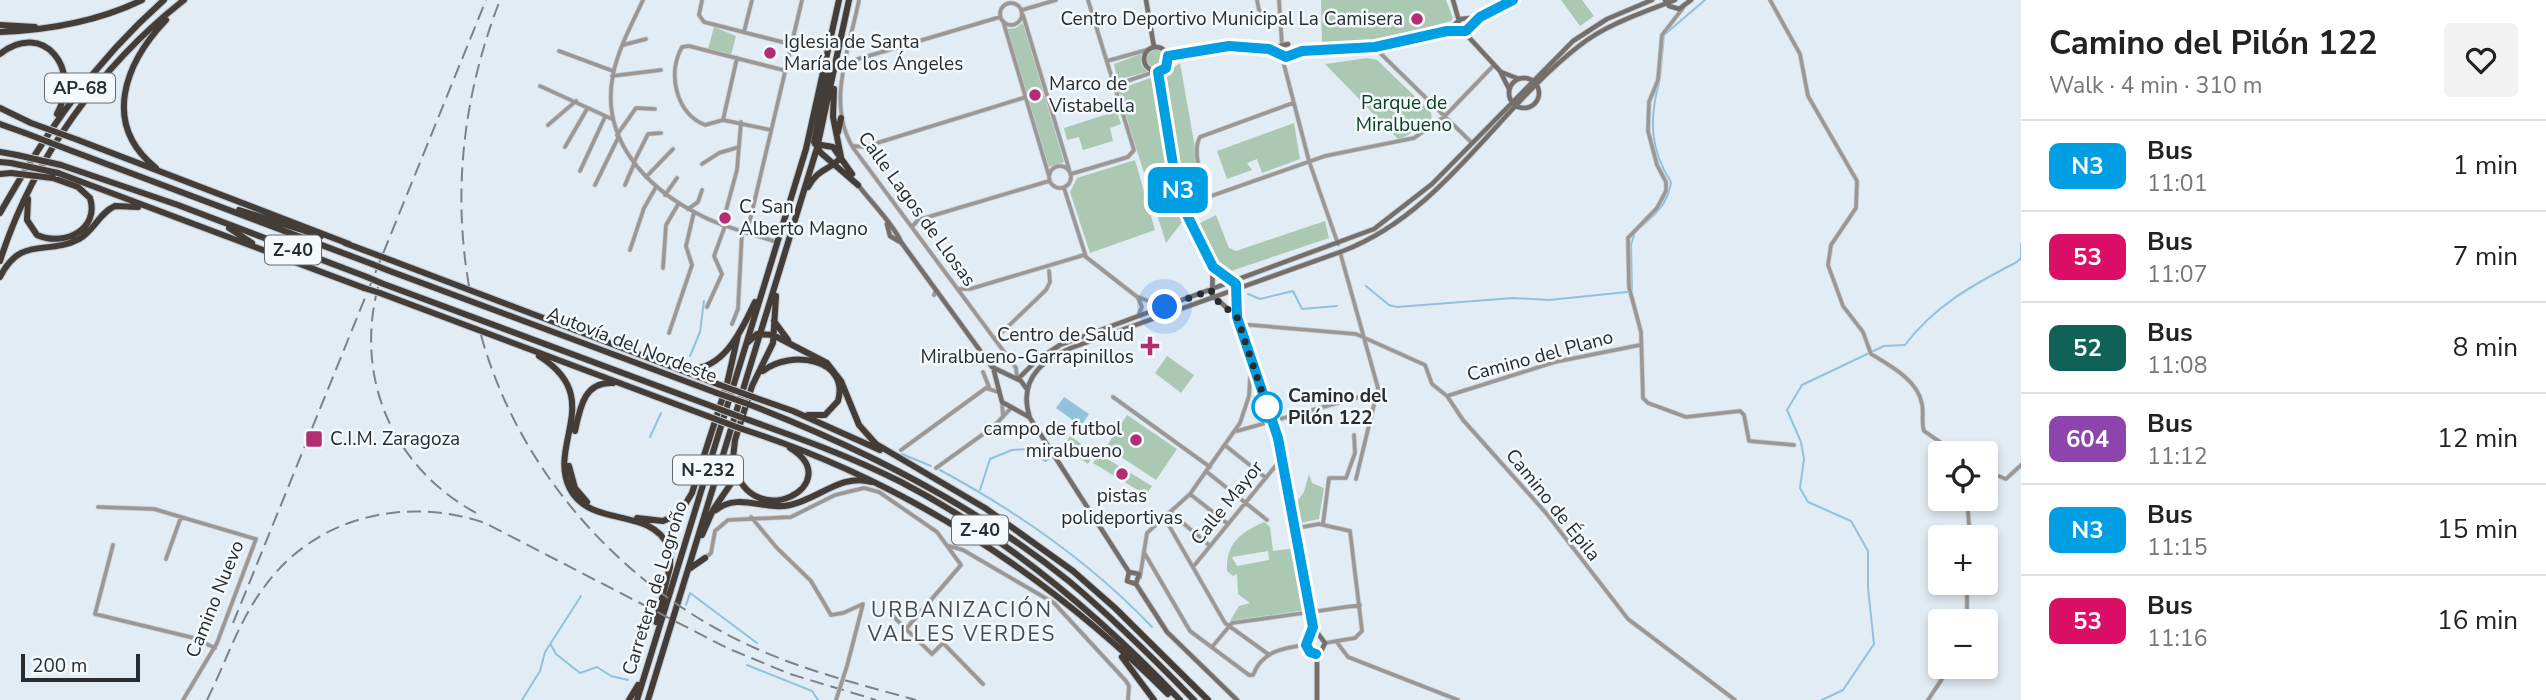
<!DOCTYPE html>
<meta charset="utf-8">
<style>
body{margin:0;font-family:"Nunito Sans",sans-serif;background:#f2f2f2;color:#222;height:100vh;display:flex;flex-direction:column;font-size:26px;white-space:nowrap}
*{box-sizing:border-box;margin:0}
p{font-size:23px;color:#767676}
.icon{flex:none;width:38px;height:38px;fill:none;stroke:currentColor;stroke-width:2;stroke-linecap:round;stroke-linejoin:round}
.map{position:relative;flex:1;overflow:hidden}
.details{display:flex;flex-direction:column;background:#fff;width:525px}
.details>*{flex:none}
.badge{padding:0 14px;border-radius:10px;font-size:24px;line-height:46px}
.controls{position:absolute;left:1928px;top:441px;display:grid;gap:14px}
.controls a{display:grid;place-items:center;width:70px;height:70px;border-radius:7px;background:#fff;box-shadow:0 4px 10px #0003;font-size:35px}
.scale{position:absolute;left:21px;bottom:18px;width:119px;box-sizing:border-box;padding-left:7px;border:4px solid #282c2f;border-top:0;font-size:19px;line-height:24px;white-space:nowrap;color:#282c2f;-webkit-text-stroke:5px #f3f9fd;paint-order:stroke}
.you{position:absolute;width:35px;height:35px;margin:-18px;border:5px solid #fff;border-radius:50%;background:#1a73e8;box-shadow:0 0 0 10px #1a73e833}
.map>.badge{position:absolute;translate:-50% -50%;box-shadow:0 0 0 4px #fff}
.round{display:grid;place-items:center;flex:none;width:74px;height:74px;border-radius:7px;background:#f2f2f2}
.summary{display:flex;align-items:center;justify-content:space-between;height:119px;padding:0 28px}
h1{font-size:33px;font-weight:700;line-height:52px}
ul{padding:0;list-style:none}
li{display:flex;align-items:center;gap:21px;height:91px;padding:0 28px;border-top:2px solid #e0e0e0}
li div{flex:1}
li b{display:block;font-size:26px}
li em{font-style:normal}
li .badge{min-width:77px;font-weight:700;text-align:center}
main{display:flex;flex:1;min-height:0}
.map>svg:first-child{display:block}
</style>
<main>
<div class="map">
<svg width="2021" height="700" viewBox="0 0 2021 700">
<rect width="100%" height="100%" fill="#e2ecf4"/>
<path fill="#abc9b2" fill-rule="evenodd" d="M1321,0h125l7,18 -2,3 -71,19 -58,4z
M1561,0h21l12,16 -14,10z
M1023,23l41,139 -15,5 -42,-138 9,-1z
M714,27l22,9 -5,19 -23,-6z
M1146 59a10 10 0 1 1 20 0a10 10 0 1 1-20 0Z
M1141,54v9l6,9 -26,7 -4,-1 -3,-14z
M1368,58l9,2 54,52 1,9 -33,19 -74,-76z
M1180,63l23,130 -7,6 -11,-2 -21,-122z
M1150,78l5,6 14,96 14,41 -17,22 -48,-153z
M1117,111l4,13 -11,4 3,13 -30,9 -4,-13 -12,3 -3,-12z
M1294,123l6,36 -38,14 -5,-14 -10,4 5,7 -25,9 -10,-28z
M1135,160l20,70 -65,23 -20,-61 7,-14z
M1216,215l13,33 7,3 89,-30 4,17 -98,33 -15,-12 -18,-35z
M1167,356l27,19 -13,18 -26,-20z
M1127,415l50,34 -21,31 -50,-33z
M1070,436l24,17 -6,11 -24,-17z
M1099,454l53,32 -6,9 -53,-32z
M1309,474l3,9 12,5 -5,31 -19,4 -5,-19 9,-12z
M1264,522l6,5 3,24 23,-3 9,62 -75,11 9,-15 11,-3 -12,-9 -1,-20 -4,2 -6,-5c-1,-28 13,-38 37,-49zM1268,551l1,9 -32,6 -5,-9z"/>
<path fill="#8fc3db" d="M1064,397l25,17 -8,12 -25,-18z"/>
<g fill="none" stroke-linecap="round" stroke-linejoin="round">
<path stroke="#8fc3db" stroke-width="2" d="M1660,78l4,-43 41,-35
M1642,226c15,-13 26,-23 29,-44 -21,-32 -22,-63 -12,-99
M1366,286l23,19 8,2 116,-9 36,2 78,-8 5,-3 -1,-44 4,-13
M1248,294l12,5 33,-8 9,18 35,-3
M690,356l10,-24 4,-31
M650,437l11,-24
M902,454l29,12
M1060,454l2,-4
M940,470c76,41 152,94 212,157
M980,490l10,-31 22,-9 16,-1 17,12 6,-3
M686,605l4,-12 67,50
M551,645l5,9 24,19 17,-6 14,9 17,4
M747,665l65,26 6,9
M522,700l18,-29 5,-19 36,-56
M1822,700l21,-10 31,-46 -6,-56v-37l-17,-30 -43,-19 -8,-14 4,-29 -3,-17 -14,-32 15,-25 82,-39 21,-1c29,-39 69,-61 112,-83l4,-4v-14"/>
<g stroke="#c1c9d1" stroke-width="5">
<path id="street" d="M643,0c-11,24 -25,49 -30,75 -13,64 33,113 87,140 24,13 51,18 76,27
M702,0l-3,15 5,7 86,22
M859,0c-9,47 -34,105 -5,149l162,219 1,11
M1257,0l2,10 6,3
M1279,0l3,45
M1770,0l30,54 8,42 49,85 -1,27 -25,37 -3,20 15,41 20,26 8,22c18,11 47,26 51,50 2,9 -1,18 2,27l32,22
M1000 14a11 11 0 1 1 22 0a11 11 0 1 1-22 0Z
M1683,8l-21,27 -4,45 -9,22 -1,29 9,34 9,17v9l-9,17 -29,30 1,49 12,45 2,66 5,5 38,14 54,-6 4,4 5,26 45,4
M1022,10l34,-10
M1023,15l46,154
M1003,21l46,155
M744,32l8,-32
M623,45l23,-6
M1375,48l96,94
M559,51l54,20
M1282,57l27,104 29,83
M1107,61l43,-12
M847,66l11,-7 142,-42
M612,76l49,-6
M1115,85l39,-13
M540,86l72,33
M723,120l14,-62
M548,125l28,-24
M771,130l-48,-10 -18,5c-29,-12 -38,-51 -23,-78l7,-1 94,24
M617,135l19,-27 19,1
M854,146l10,1 159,-49
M565,147l22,-38
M634,162l14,-28 13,-1
M702,164l17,-11 20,-6
M1049 177a11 11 0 1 1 22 0a11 11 0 1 1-22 0Z
M580,171l25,-54
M1071,174l57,-17 6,-7 -46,-150
M646,177l27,-28
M595,185l23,-47
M625,185l9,-21
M1064,188l22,69 50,39 27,11
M665,195l12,-17
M1180,196l15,5
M1209,197c-6,-16 -18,-44 -9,-60l93,-34
M688,209l10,-7 4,-12
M1188,215l9,-14 128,-45 89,-18 30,-21 50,-52
M722,225l15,-55 4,-48
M912,227l6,-7 131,-39
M747,233l55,-233
M630,250l14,-42 12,-21
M1340,252l38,136 -22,91
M663,268l3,-43 13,-22
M959,289h11l114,-34
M934,295l2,-5
M1138,298l4,9 -4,9
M707,307l15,-33 -8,-18 11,-30
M732,324l6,-15 4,-77
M1239,324l117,10 69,31 7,19 15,12 16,24 83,93 82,106 107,81
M669,333l23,-68 -6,-19 8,-34
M995,339l51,-49 4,-8 -1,-11
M983,372l6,15
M1447,396l108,-34 85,-17
M1113,397l97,70
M1002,402l1,15
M1237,431l140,-39
M1226,446l40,32
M901,450l85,-62 12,4
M936,468l57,-41 19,-20
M1986,471l20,8 15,-14
M1207,472l60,48
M1190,494l38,30
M1967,499l3,38
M98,507l56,2 102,30 -39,104 -34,57
M1170,512l40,34
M751,517l26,31 34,33 20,34 12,-2 20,-9 -16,62
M1164,517l61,106 43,31
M1323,524l6,-46h17l9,-25 -1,-18
M1297,528l22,-4 31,7 12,100 -7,7 -30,5
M113,545l-18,69 99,24 21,10
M949,546l14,4 91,53 72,78 3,5 -1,14
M1145,554l45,77 59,44h4c9,-24 30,-27 52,-30
M705,558l6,-5 4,-22 13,-11 63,-3 44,-22 29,-7 15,4 58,40 24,33 -55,64 -14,-14
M166,559l15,-42
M1193,567l89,-109
M1140,577l7,-44 43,-39 50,-71 9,-27 2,-33
M1967,621v-38
M906,629l26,25 11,-11 40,41
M1336,641l12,16 110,43
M1212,647l20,-24 128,-18
M1928,700l22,-33"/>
</g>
<g stroke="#c1c9d1" stroke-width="6">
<path id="secondary" d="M1146,0l8,47
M1453,0l6,21
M1665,0l4,6 10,3 12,-9
M1448,30l13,-11 19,-2 33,-17
M1463,31l37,40 9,18
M1144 59a12 12 0 1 1 24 0a12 12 0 1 1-24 0Z
M1270,49l18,-5
M1168,56c36,-10 83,-17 117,1 28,-10 61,-6 91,-10 30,-3 60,-18 90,-16l14,-14
M1158,72l14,93 10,37 31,65 23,17 1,33 43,132 33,178 12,16 -8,17v40
M1501,72l18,7
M1509 93a15 15 0 1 1 30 0a15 15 0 1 1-30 0Z
M858,185c13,17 36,40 43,57l91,125 29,14 5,7
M887,224l3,12 10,6
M1213,267l-1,28 22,19
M994,371l8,31 27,15
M1018,379l19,-19 23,-15 314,-116 58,-45 141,-143 34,-22 45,-19
M1129,572l10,2 -3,10
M1313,627l-8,18 11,14
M1237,700l-70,-68 -31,-48 -9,-3 2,-9 -99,-154c-12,-36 9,-57 41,-70l272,-97c101,-39 153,-141 236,-205 28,-22 63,-33 96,-46"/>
</g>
<g stroke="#c1c9d1" stroke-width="8">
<path id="highway" d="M0,25l35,2
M0,32c49,-2 97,-10 142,-32
M0,54c43,-34 82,14 57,60
M826,68l2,7 -14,67 7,11 37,32
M0,108l31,15
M0,124l25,9
M838,132l3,-14
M78,140l271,104
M815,144l18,3 19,27
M72,151l300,113
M0,152l17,3
M0,162l11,1
M61,165l117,40 189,72
M156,168c-55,-44 -31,-105 10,-148
M58,173l306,115
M0,174l11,-1
M808,187c11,-20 22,-16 33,-30l-8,-40 1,-28
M28,199l-1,21 10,15c26,12 63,-5 53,-37l-12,-11 -25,-9
M239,210l82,26
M0,213c47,-82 93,-150 164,-213
M229,228l23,15
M345,243l32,12
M0,261c32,-101 101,-196 184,-261
M393,261l327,124
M387,270l330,123
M0,277c21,-42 47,-21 79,-38 15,-8 20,-26 36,-33l23,1
M381,283l333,124
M380,293l330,124
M774,321l14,19
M747,343l10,-9 16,1 54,28 14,18 18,44 17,19 109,64 88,63 42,37 93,92
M539,356c67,42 8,88 31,133 20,39 81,18 98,57
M685,368c37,6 57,-38 70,-66
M763,371c28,-22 87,-12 75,30l-13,14h-17
M753,397l40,14 87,39
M748,404c114,44 227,101 322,178 44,37 84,77 124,118
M743,418c53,19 107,38 158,64 106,55 197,132 279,218
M742,429c162,52 305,145 426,265
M575,431c5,-23 9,-50 38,-48
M569,466l6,22 12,14
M734,466c19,70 114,17 56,-18
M716,510c22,-18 49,1 74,-5 29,-6 51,-32 82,-23
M637,518l26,3 14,-6
M702,535l11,-25 17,-25 5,-45 17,-54 21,-43 3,-47
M689,569l16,-11
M656,622l14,-55 1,-39 21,-35 35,-109 11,-49
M1122,657l32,43
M629,700l9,-15
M637,700l169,-551 33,-149
M648,700l169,-552 32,-148"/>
</g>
<use href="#street" stroke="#9b9794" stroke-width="3.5"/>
<use href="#secondary" stroke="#756f6b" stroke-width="4.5"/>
<use href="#highway" stroke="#443c36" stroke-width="6"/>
<path stroke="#7c8288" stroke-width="2" stroke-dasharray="14 7" stroke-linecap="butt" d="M469,286c-17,-98 -5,-193 31,-286
M378,287c-24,93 16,182 100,227
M481,335c38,138 144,255 274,313 51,23 107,37 161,52
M233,623l253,-623
M207,700c19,-38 32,-80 58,-114 51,-70 141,-90 220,-63l242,125 63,26 86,26"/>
<g stroke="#c1c9d1" stroke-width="5" stroke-linecap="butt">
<path id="street-bridge" d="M836,700l11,-34"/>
</g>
<g stroke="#c1c9d1" stroke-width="8" stroke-linecap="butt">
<path id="highway-bridge" d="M31,123l47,17
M25,133l47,18
M17,155l44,10
M11,163l47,10
M11,173l42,5
M377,255l16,6
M372,264l15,6
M367,277l14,6
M364,288l16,5
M720,385l33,12
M717,393l31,11
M714,407l29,11
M710,417l32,12"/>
</g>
<use href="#street-bridge" stroke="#9b9794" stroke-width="3.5"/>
<use href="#highway-bridge" stroke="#443c36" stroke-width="6"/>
</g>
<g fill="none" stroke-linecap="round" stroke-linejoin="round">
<g stroke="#fff" stroke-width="16">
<path id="line" d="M1316,654l-6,-2 -4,-7 7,-18 -35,-189 -41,-121 -1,-33 -23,-17 -25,-50 -12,-34 -18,-111 8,-4 2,-12 61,-10 40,3 17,8 16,-6 73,-4 72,-16h19l14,-14 33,-17"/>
</g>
<use href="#line" stroke="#009fe3" stroke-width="10"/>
<path stroke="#282c2f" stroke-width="7" stroke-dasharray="0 12.6" d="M1165,307l46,-17 4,9 22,18 30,90"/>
</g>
<g fill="#b32d71" stroke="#f3f9fd" stroke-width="2.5">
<circle cx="1417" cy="19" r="7"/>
<circle cx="770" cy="53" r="7"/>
<circle cx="1035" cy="95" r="7"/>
<circle cx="725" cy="218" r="7"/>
<path d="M1146.5 335.5h7v7h7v7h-7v7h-7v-7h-7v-7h7z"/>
<rect x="305" y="430" width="18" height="18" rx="3.5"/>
<circle cx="1136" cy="440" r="7"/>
<circle cx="1122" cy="474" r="7"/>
</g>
<circle fill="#fff" stroke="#009fe3" stroke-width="3.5" cx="1267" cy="407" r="14"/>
<g text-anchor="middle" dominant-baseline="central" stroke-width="5" stroke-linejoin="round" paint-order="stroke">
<g fill="#f3f9fd" stroke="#656a6d" stroke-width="2">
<rect x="45" y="73.5" width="70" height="29" rx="5"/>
<rect x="265" y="235.5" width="56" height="29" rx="5"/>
<rect x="673" y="455.5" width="70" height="29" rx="5"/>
<rect x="952" y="515.5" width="56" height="29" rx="5"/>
</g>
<g font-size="18" font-weight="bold" fill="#282c2f">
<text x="80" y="88">AP-68</text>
<text x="293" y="250">Z-40</text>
<text x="708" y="470">N-232</text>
<text x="980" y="530">Z-40</text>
</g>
<g font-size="19" fill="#282c2f" stroke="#f3f9fd" text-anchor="start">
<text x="1403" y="19" text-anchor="end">Centro Deportivo Municipal La Camisera</text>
<text x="784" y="42">Iglesia de Santa<tspan x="784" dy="22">María de los Ángeles</tspan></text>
<text x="1049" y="84">Marco de<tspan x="1049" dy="22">Vistabella</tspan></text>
<text x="739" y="207">C. San<tspan x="739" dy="22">Alberto Magno</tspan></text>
<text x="1134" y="335" text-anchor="end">Centro de Salud<tspan x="1134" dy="22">Miralbueno-Garrapinillos</tspan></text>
<text x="1122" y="429" text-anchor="end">campo de futbol<tspan x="1122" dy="22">miralbueno</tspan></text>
<text x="330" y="439">C.I.M. Zaragoza</text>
<text x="1122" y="496" text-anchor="middle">pistas<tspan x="1122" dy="22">polideportivas</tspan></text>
</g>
<g font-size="19" fill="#0f4022" stroke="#f3f9fd">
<text x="1404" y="103">Parque de<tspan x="1404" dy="22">Miralbueno</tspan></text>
</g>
<g font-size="19" fill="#282c2f" stroke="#f3f9fd">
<text transform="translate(917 209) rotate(54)">Calle Lagos de Llosas</text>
<text transform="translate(632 345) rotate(21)">Autovía del Nordeste</text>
<text transform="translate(1540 356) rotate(-15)">Camino del Plano</text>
<text transform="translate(1227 503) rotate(-51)">Calle Mayor</text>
<text transform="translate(1553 505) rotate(51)">Camino de Épila</text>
<text transform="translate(655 588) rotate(-73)">Carretera de Logroño</text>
<text transform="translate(215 599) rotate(-68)">Camino Nuevo</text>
</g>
<g font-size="19" font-weight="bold" fill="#282c2f" stroke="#f3f9fd" text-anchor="start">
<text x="1288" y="396">Camino del<tspan x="1288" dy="22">Pilón 122</tspan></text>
</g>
<g font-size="21" letter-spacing="2" fill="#434b51" stroke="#f3f9fd">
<text x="962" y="610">URBANIZACIÓN<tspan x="962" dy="24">VALLES VERDES</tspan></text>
</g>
</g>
</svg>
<div class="controls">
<a><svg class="icon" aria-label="locate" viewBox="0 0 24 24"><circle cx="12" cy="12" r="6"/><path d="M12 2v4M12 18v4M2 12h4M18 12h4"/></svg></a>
<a>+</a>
<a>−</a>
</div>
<div class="scale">200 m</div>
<div class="you" style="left:1165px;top:307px"></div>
<b class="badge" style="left:1178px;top:190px;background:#009fe3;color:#fff">N3</b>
</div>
<section class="details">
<div class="summary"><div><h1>Camino del Pilón 122</h1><p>Walk · 4 min · 310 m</p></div><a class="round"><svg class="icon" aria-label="heart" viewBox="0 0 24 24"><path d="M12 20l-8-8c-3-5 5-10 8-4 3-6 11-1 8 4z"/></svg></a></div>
<ul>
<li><span class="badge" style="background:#009fe3;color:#fff">N3</span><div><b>Bus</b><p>11:01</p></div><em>1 min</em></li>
<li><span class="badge" style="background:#dc0f66;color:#fff">53</span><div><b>Bus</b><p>11:07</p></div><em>7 min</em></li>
<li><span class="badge" style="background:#0f6255;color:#fff">52</span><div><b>Bus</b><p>11:08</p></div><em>8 min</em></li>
<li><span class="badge" style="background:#8e44ad;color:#fff">604</span><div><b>Bus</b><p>11:12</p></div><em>12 min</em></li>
<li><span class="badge" style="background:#009fe3;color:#fff">N3</span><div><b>Bus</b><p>11:15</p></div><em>15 min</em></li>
<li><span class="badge" style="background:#dc0f66;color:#fff">53</span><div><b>Bus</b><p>11:16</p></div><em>16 min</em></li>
</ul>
</section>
</main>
